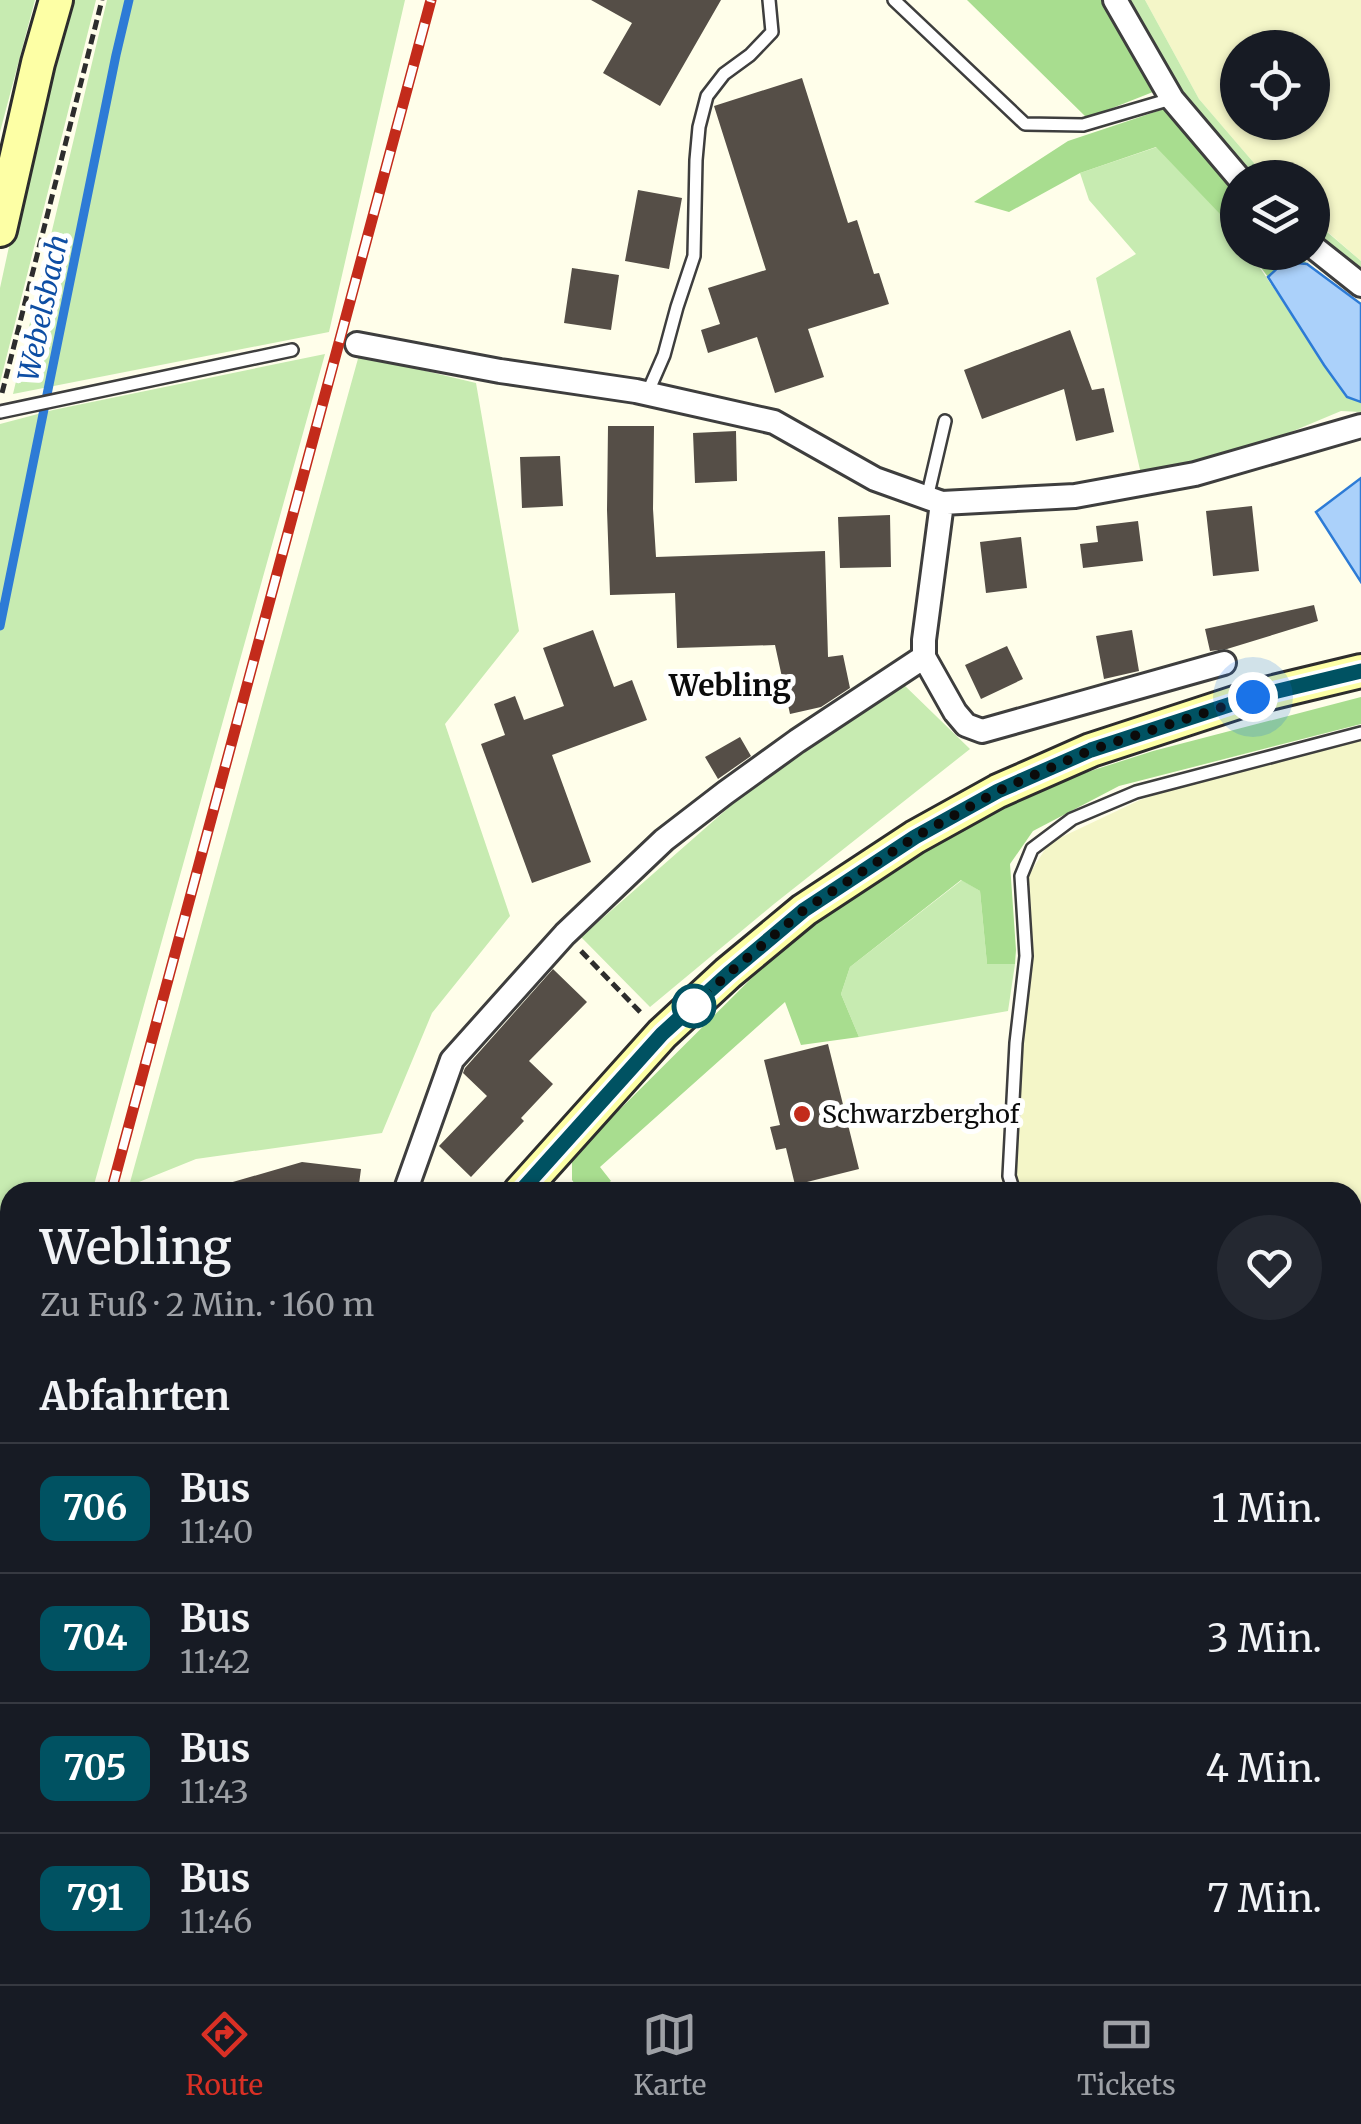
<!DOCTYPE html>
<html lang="de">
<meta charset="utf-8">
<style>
body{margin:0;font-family:Merriweather,serif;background:#242831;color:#f1f3f6;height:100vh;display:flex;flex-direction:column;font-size:38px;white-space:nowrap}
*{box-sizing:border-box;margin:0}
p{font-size:32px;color:#9ea1a6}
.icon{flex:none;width:55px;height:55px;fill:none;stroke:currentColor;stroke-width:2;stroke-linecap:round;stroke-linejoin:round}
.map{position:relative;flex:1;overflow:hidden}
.sheet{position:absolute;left:0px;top:1182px;width:1362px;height:802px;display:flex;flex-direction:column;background:#171b24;border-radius:30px 30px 0 0;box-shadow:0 2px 8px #0004}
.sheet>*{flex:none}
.badge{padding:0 20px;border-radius:15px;font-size:35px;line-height:65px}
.fabs{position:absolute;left:1220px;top:30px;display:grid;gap:20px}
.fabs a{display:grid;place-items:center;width:110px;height:110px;border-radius:50%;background:#171b24;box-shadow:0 2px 8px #0004;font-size:50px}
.you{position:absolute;width:50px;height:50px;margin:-25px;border:8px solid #fff;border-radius:50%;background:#1a73e8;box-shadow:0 0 0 15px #1a73e833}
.map>.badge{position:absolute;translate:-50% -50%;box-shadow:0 0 0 5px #fff}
h2{padding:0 40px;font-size:38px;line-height:90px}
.round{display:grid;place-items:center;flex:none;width:105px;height:105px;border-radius:52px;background:#242831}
.summary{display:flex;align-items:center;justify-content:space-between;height:170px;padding:0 40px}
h1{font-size:48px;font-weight:600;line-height:75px}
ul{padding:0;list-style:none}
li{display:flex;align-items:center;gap:30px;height:130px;padding:0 40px;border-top:2px solid #363941}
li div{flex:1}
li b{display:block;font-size:38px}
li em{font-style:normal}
li .badge{min-width:110px;font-weight:700;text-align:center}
.menu{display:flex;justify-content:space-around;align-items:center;height:140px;border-top:2px solid #363941;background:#171b24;font-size:28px;color:#9ea1a6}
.menu a{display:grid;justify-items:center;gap:5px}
.menu .selected{color:#d93025}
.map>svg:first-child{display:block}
</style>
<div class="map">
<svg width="1361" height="1984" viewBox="0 0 1361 1984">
<rect width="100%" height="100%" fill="#fffeea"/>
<path fill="#f4f6c8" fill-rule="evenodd" d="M1145,0h216v261l-48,-42 -1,-41 -46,-1 -67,-78zM1238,48h74v74h-74z
M1361,740v601l-8,3 -1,-152h-334l-3,-67 14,-178 -2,-69 22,-35 91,-43 60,-20z
M0,1888l10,30v57h19l3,9h-32z
M89,1975h1261l3,9h-1261z"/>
<path fill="#c7ebb1" d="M0,0h35l-35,132z
M69,0h27l-96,383v-95l28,-129z
M107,0h298l-76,332 -316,62z
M1130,0h15l54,99 67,78h-15l-32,-31 -51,-71z
M1157,147l64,67 16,22 1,16 12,1 97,144 14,5v10l-20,-1 -81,34 -119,29 -45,-196 40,-24 -47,-54 -9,-27z
M1312,219l49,42v11l-48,-40z
M325,354l-233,838h-82v339l-10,41v-1148l53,-14z
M359,355l117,28 43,248 -74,93 65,192 -78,97 -50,120 -186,26 -67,27z
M901,682l69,67 -196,155 -124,103 -69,-70 170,-149z
M962,880l18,11 7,73h28l-7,47 -149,26 -18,-43 9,-27z
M1361,1341v630l-9,-25v-602z"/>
<path fill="#a8dd8f" d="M967,0h137l49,92 -66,26z
M1167,108l70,76v52l-17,-22 -64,-67 -76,26 -71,39 -35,-10 94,-61z
M1250,253h49l8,11 -23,-2 -16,15z
M1361,697v27l-242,62 -86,45 -23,33 6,86 -1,14h-28l-7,-73 -19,-11 -111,87 -9,27 18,43 -58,8 -16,-43 -185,165 11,14 -15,11h-15l-9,-12v-23l230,-229 125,-80 123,-64 103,-33z"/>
<path fill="#abd1fa" stroke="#2d7bd6" stroke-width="2.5" d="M1284,262l23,2 54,40v98l-14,-5 -23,-32 -56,-88z
M1361,478v104l-45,-70z"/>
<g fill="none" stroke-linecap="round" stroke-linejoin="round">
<path stroke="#2d7bd6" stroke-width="9" d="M0,626l116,-571 13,-55
M0,1809l10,32
M53,1975l2,9"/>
</g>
<path fill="#554e47" d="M591,0h130l-61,106 -57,-33 29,-50z
M802,78l46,145 9,-3 17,54 5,-1 10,31 -81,25 16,48 -49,16 -18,-56 -49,16 -7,-23 19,-6 -12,-36 58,-18 -52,-164z
M638,190l44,8 -13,71 -44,-8z
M572,268l47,7 -8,55 -47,-7z
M1070,330l22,60 12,-2 10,44 -38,9 -12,-52 -82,30 -18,-49z
M608,426h46l-1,83 3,48 169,-6 3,106 15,-2 7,33 -29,19 -31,7 -15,-69 -98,3 -2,-55 -65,2 -3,-85z
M736,431l1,50 -42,2 -2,-50z
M560,456l3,50 -41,2 -2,-51z
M1252,506l7,65 -46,5 -7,-65z
M890,515l1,52 -51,1 -2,-51z
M1138,521l5,40 -60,7 -3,-24 18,-2 -2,-16z
M1021,537l6,51 -41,5 -6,-51z
M1314,605l4,16 -91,28 -17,2 -5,-22z
M593,630l21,57 18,-7 15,40 -95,35 39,107 -59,21 -51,-139 24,-9 -11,-31 21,-8 9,24 40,-14 -21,-58z
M1132,630l7,41 -35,8 -8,-43z
M1007,646l16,33 -42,20 -16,-34z
M740,737l11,19 -33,23 -13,-22z
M553,969l34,33 -58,59 24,23 -32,34 3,3 -53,56 -32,-31 48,-50 -24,-23 2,-5z
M828,1044l31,125 -64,16 -9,-37 -10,2 -6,-23 10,-2 -16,-65z
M302,1162l59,7 -3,23h-138l-1,-6z"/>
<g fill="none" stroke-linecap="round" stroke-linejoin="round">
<g stroke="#3e3e3e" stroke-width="16">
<path id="lane" d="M894,0l131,124 58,1 88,-26
M647,394l17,-39 13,-48 17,-51 2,-96 3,-33 8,-31 17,-22 26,-19 22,-23 -3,-32
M0,412l292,-62
M927,498l18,-77
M1014,1192l-5,-16 7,-133 10,-87 -5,-80 11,-27 40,-30 64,-27 225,-59"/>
</g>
<g stroke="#3e3e3e" stroke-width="28">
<path id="street" d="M1115,0l57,99 67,79
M1312,246l49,39
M357,344l143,27 136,20 138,31 101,57 67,24 133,-7 120,-22 166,-48
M942,503l-18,137v17l31,55 11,13 16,6 242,-68
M405,1192l47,-132 113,-126 99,-94 61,-47 72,-52 127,-84"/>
</g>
<g stroke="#2d2d2d" stroke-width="38">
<path id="secondary" d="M0,230l38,-167 18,-63
M520,1192l142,-158 66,-61 76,-63 111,-73 83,-46 93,-41 162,-53 108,-26
M0,1636l10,-7"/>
</g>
<path stroke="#2d2d2d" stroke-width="5" stroke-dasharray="10 5" stroke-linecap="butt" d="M2,393l100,-393
M581,951l62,64
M1352,1961l8,23
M80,1975l3,9"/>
<use href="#lane" stroke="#fff" stroke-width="11"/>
<use href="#street" stroke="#fff" stroke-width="22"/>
<use href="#secondary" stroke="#fdffa5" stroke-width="32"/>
<g stroke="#c32b1b" stroke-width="11">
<path id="rail" d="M111,1192l320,-1192
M0,1603l10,-37"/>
</g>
<use href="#rail" stroke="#fff" stroke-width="8" stroke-dasharray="22" stroke-linecap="butt"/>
</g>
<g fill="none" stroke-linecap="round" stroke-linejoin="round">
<g stroke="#fff" stroke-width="22">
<path id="line" d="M520,1192l142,-158 66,-60 76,-64 111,-73 83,-46 93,-41 162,-53 108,-26"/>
</g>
<use href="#line" stroke="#005262" stroke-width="15"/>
<path stroke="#0b0b0b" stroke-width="10" stroke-dasharray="0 18" d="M694,1006l34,-32 76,-64 111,-73 83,-46 93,-41 162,-53"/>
</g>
<circle fill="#fff" stroke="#005262" stroke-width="5" cx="694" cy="1006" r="20"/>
<circle fill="#c32b1b" stroke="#fff" stroke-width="4" cx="802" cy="1114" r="10"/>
<g text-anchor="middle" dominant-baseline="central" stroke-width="10" stroke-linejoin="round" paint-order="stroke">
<g font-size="25" fill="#0b0b0b" stroke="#fff" text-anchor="start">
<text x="822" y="1114">Schwarzberghof</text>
</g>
<g font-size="28" font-style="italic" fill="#0e4ea4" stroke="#fff">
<text transform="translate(43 308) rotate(-78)">Webelsbach</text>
</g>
<g font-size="30" font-weight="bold" fill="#0b0b0b" stroke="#fff">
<text x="730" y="685">Webling</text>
</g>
</g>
</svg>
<div class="fabs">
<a><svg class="icon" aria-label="locate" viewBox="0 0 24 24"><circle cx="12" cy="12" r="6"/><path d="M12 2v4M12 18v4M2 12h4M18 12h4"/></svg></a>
<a><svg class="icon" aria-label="layers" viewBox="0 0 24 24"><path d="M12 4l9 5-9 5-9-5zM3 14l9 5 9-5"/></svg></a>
</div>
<div class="you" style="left:1253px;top:697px"></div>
<section class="sheet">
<div class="summary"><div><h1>Webling</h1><p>Zu Fuß · 2 Min. · 160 m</p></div><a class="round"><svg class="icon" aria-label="heart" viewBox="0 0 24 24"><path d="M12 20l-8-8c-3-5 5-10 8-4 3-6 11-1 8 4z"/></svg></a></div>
<h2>Abfahrten</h2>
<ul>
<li><span class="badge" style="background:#005262;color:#fff">706</span><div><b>Bus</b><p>11:40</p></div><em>1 Min.</em></li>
<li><span class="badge" style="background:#005262;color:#fff">704</span><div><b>Bus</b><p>11:42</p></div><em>3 Min.</em></li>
<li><span class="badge" style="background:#005262;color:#fff">705</span><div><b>Bus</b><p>11:43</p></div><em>4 Min.</em></li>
<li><span class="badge" style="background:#005262;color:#fff">791</span><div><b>Bus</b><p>11:46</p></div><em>7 Min.</em></li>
</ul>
</section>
</div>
<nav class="menu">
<a class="selected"><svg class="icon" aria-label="directions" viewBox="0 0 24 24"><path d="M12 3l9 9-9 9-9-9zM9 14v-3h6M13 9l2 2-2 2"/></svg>Route</a>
<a><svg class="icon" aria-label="map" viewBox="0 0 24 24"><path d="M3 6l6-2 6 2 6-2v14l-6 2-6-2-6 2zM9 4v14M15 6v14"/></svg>Karte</a>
<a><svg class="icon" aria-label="tickets" viewBox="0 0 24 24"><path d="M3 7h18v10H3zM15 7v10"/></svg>Tickets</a>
</nav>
